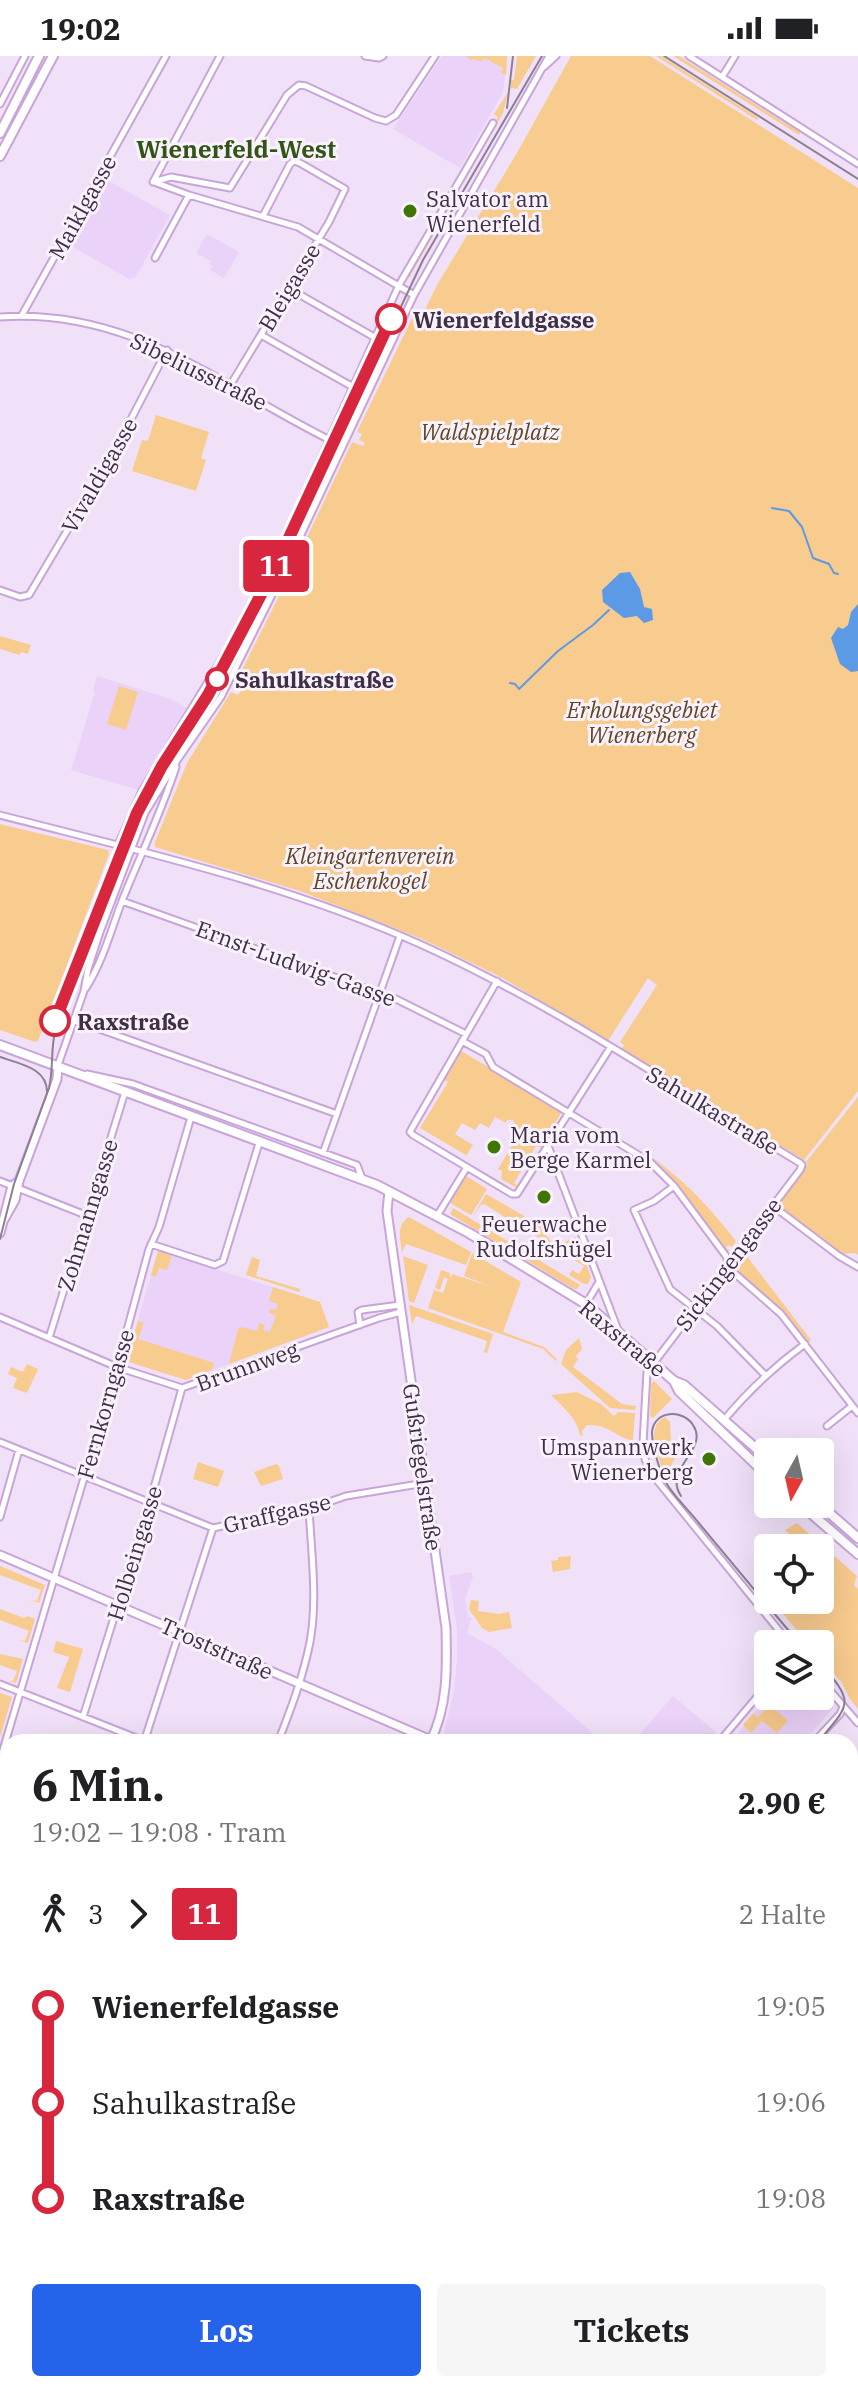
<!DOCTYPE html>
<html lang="de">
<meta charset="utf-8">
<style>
body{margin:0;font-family:"IBM Plex Serif",serif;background:#f6f6f6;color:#202124;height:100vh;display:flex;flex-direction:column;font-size:30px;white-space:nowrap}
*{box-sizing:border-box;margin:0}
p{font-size:26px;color:#757577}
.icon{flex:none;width:44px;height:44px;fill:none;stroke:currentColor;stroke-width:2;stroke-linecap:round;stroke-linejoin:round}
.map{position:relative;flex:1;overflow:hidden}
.side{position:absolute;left:0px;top:1678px;width:858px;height:658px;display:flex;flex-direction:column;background:#fff;border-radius:24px 24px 0 0;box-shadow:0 8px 32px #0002}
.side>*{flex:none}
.badge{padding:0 16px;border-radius:6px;font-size:28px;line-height:52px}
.needle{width:52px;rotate:188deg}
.fabs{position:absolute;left:754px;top:1382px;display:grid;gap:16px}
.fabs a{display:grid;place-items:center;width:80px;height:80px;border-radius:8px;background:#fff;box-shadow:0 8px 32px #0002;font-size:40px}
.map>.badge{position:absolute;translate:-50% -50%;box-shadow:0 0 0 4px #fff}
.legs{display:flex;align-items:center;gap:12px;height:88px;padding:0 32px;font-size:26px}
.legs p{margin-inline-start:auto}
.summary{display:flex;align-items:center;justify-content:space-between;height:136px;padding:0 32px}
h1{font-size:44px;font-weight:700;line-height:60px}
.button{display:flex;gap:16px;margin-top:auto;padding:16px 32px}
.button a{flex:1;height:92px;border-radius:8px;background:#2563eb;color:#fff;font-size:32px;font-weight:700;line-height:92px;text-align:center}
.button a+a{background:#f6f6f6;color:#202124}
ul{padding:0 32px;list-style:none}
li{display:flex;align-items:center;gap:28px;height:96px;font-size:30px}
li i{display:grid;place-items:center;width:12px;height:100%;margin:0 10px;background:currentColor}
li i::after{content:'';width:20px;height:20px;margin:-10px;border:6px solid;border-radius:50%;background:#fff}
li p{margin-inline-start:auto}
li:first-child i{background:linear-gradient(#0000 50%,currentColor 0)}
li:last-child i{background:linear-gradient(currentColor 50%,#0000 0)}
.status{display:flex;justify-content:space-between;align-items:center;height:56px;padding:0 40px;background:#fff;direction:ltr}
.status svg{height:22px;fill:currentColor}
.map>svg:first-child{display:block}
</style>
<div class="status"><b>19:02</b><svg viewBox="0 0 49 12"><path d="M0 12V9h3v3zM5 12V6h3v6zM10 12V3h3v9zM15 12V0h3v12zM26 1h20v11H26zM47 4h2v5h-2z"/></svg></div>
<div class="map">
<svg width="858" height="2335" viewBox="0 0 858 2335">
<rect width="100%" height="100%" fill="#f0e1f8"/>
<path fill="#ebd2f8" d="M442,0h65l-4,36 -43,76 -67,-39z
M105,123l65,36 -35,63 -2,-1 -2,3 -62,-35z
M207,178l32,18 -15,26 -14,-8 2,-4 -3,-2 2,-3 -15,-8z
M97,620l74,23 20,11 -49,81 -71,-21 24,-78 -2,-1z
M158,1195l162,51 9,25 -143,53 -60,-19z
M471,1516l2,5 -8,22 3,18 4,1 -5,15 29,16 107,93h-155l-5,-5 11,-46 3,-32v-29l-8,-54z
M820,1633l14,18 -30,35h-65l-5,-4 34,-42h52z
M673,1640l44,37 -8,9h-76z
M850,1782l8,7v377l-8,1z
M0,2195l8,2v99l-8,-2z
M850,2271h8v64h-361l5,-5 7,-2h341z"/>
<path fill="#f8cb8e" d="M467,0h40l-1,19 -5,-2 2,-5 -19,-10 -3,4 -7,-3 -4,1z
M517,0h19l-19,33 -6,-1v-8h3z
M571,0h79l208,132v903l-54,69 -182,-111 2,-4 -4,-3 37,-57 -9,-7 -40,63 -109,-65 -77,-37 -122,-48 -145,-44v-5l32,-79 44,-71 7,3 3,-4 -7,-5 51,-102 12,6 1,-4 -11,-6 6,-11 11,6 2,-3 -12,-7 58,-123 11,4 2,-3 -6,-3 3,-6 -5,-2 57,-118 8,2 15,-31 80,-132z
M656,0h5l98,62 -2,2z
M673,0h6l109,69 13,6 -2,4z
M508,36l-5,21 -94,165 -1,-3 10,-19 80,-139 -4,-3z
M156,359l53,17 -8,26 5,2 -10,31 -64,-20 10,-31 6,1z
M0,580l31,9 -3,9 -7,-2 -1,3 -20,-6z
M119,630l19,6 -12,38 -19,-6z
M0,768l108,26 1,4 -71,187 -3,1 -35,-12z
M109,808h5l-51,130 -5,-2z
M120,809l2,1 -50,132 -3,-1z
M461,995l101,60 -21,37 -5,-2 -22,37 5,3 -2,2 -16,-9 1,-8 -4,-2 21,-35 -5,-5 2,-3 -3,-6h-6l-1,3 -11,-6 -6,11 -9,-5 -5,7 -13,-7 -7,11 18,11 -9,14 2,-4 -46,-27 28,-46 -5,-3z
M858,1041v158l-3,-2 -15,1 -63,-47 31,-43 -2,-2z
M653,1102c33,24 58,51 83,83l-4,6 -4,-2 -2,3 3,2 -1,2 -56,-74z
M466,1120l21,13 -16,26 -21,-12z
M486,1138l59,34 -2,3 9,12 -1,2 -67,-41 -3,1 -8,11z
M453,1152l127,77 -3,4h-3l-124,-75z
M409,1161l62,35 -5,13 -60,-21 -4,9c-1,-13 -7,-27 7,-36z
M576,1181l15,40 -3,7h-4l-15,-9 3,-5 7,4 5,-8 -31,-19z
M742,1194l69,90 -3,2 -31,-36 -37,-32 -5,-11z
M158,1195l14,4 -5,15 -8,-2 -3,9 -5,-2z
M472,1197l49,29 -18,50 41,15 13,12 -1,2 -13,-12 -115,-41 6,-18 9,3 5,-14 -4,-2 -4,13 -5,-2 6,-18 9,3v5l2,-4 40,13 -28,-11z
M403,1200l25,9 -14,38 -5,-2z
M252,1201l8,3 -4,16 44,13 -1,3 -53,-17z
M273,1231l47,15 9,25 -100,37 9,-35 4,-2 15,4 2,-8 6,2 -2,5 7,2 6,-17 -7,-2 1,-4 6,1 2,-6 -9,-3z
M409,1249l84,29 -6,19 -3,-1 3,-11 -71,-25 -4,8z
M138,1265l6,2 -6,16 76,24 -2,7 -26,10 -54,-17 -5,-3z
M597,1267l5,1 39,36 -6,1 -42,-35z
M579,1282l3,11 -6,7 2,3 -5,8 49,37 14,2 -1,4 -25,-2 -49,-44 5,-14z
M27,1308l11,5 -11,24 -14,-5 4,-10 -9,-4 3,-7 12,5z
M654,1325l18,18 -19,19 -3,-2 1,-32z
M577,1336l24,12 13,12 4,-4 17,1 -2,27c-16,-1 -22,-16 -46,-15l-5,6 1,5 -3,-1c-3,-17 -17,-28 -29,-40z
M665,1361l5,5 1,21 -16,1c-2,-11 -1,-22 10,-27z
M662,1389l19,1 -11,22 -8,2 -6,-24z
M198,1406l26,9 -6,16 -25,-8z
M276,1408l3,2 4,13 -22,7 -7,-14z
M797,1467l60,53 -3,9 4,4v120l-8,-10 -8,-16 -22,-26v-13h-11l-38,-44h49v-52h-33l8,-9 -10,-9z
M571,1500l-1,13 -17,3 -2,-11 7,-1v-3z
M0,1510l45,19 -6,18 -9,-3 7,1 4,-11 -41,-15z
M471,1544l8,1 -1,10 21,3 10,-2 3,16 -23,4 -7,-4 -13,-19z
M0,1553l24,9 3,-2 8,3 -7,24 -10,-3 7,1 4,-10 -29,-11z
M56,1585l27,8 -13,43 -13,-4 12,-31 -16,-5z
M0,1598l23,5 -7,24 -8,-2h5l4,-10 -17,-6z
M0,1637l12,4 -12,40z
M769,1648l19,17 -11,12 -15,-12 -11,12 -8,-8 10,-12 5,4z
M850,1915l8,2v39l-8,4z
M20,2328h214l2,2 -4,2 1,3h-233z"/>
<path fill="#5d9ae5" d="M630,516l10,17 4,18 8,2 1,11 -9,3 -7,-7 -13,2 -21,-16 -1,-12 18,-17z
M858,548v67l-7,1 -11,-8 -9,-26 7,-11 5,2 5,-4 3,-13z"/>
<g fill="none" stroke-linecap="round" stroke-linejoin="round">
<path stroke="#5d9ae5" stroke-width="2" d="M772,452l17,3 13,16 11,31 16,6 5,9 4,1
M510,627l5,1 4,5 39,-38 35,-26 16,-15"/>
<g stroke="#c9a4db" stroke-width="9">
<path id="street" d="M365,0l14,2 4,-2
M689,0l169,108
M544,11l12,-11
M722,21l13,-21
M0,48l25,-48
M153,126l18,-5 59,11 57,-93 12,-10 7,1 69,32 11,3 10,-6 39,-59
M153,126l67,-126
M154,126l35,13 109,32 116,68
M155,202l34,-63
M288,232l86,49
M22,259l144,-259
M0,261c136,-10 228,75 342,129
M261,279l92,52
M231,328l98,-162 16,-33 -45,-26 -6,-2 -4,3 -27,52
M0,534l20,7 9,-2 87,-147 51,-98
M0,759c143,37 287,69 422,130 132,60 254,143 378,218l2,2 -2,5 -153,202 -4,71 2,16 6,14 139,171
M118,789l24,-54 93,-154 50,-99 114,-253 94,-162
M122,845l274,98 70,35
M497,925l-85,147 -2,4 3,3 99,59h5l93,-146
M86,932c17,-27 25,-58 36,-87 18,-45 39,-88 54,-134
M74,964l263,94
M462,985l24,13 7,13 157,95 24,24 52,70 6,15 49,43 77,99
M58,1009l26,-74 4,-22 12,-37 45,-119 33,-54 43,-62 62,-124 131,-278 135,-239
M87,1018l46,10 224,81 5,13
M548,1090l70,184
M323,1097l77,-217
M0,1125l88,35
M674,1130l-20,15 -20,9 36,79 47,37 49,50
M773,1150l66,50 19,11
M437,1160l30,-49
M151,1188l64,21 8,-4 37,-121
M586,1248l13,-22
M0,1261l117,50 65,21 197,-70 22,-6
M360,1269l-2,-13 4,-2 38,-5
M49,1282l76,-246
M724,1364c24,-29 51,-54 81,-76
M827,1370l25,-20
M0,1386l213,86 113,-25 20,-7 79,-13
M0,1461l19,-67
M820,1623l38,44
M0,1628l144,57
M83,1661l67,-215 32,-114
M144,1686l69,-214
M278,1686c13,-33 25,-65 32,-100 8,-44 1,-91 -1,-135
M719,1686l49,-58
M814,1686l26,-28 3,-7
M0,1704l117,-393 32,-118 10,-22 32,-110
M0,1709l8,3
M0,1796l8,4
M0,1932l8,1
M0,1981l8,-33
M0,2011l8,3
M0,2110l8,2"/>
</g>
<g stroke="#c9a4db" stroke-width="11">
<path id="secondary" d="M389,1135l-2,20 59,417c1,39 2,79 -16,114
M2,1167l13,-23 4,-19 38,-102 1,-14
M0,1177l12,-47 7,-5
M0,1499l431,185
M850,2176l8,-1
M0,2182l8,2
M268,2328l8,7"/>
</g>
<g stroke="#c9a4db" stroke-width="12">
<path id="primary" d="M0,77l39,-77
M0,100l53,-100
M0,989l377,140 92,48 117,71 88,77 10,4 84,74
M674,1325l5,10 89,85
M800,1448l58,50
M819,1448l39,34
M850,1749l8,-9
M850,1766l8,-9
M344,2335l6,-7
M362,2335l6,-7"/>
</g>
<use href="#street" stroke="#fff" stroke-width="5"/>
<use href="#secondary" stroke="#fff" stroke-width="7"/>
<use href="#primary" stroke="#fff" stroke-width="8"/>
<path stroke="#8d7e94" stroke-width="2" d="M664,0l194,123
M507,52l6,-52
M0,1001c20,7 48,11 47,36
M0,1183l14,-55 35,-96c5,-20 1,-41 7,-60l89,-225 62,-99 63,-120 153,-324 119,-204
M681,1440c-19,-28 29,-46 12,-71 -10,-16 -39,-15 -41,7 0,12 5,30 10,42 6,17 25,34 36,48 34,41 68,82 102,122
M818,1686c33,-39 37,-39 2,-79
M0,2184l8,2
M262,2335l6,-7"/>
<path stroke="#8d7e94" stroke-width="2" stroke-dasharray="10 10" stroke-linecap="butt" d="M850,2294h8
M830,2335l28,-6"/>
</g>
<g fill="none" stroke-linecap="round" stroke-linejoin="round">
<g stroke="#fff" stroke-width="18">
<path id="line-1" d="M55,965l82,-208 25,-47 46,-71 66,-125 117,-251"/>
</g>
<use href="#line-1" stroke="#d7263d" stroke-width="12"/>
</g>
<g fill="#3e7503" stroke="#f9f2fd" stroke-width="3">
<circle cx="410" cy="155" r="8"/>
<circle cx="494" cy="1091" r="8"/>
<circle cx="544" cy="1141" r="8"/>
<circle cx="709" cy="1403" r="8"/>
</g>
<g fill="#fff" stroke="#d7263d" stroke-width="4">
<circle cx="391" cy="263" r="14"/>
<circle cx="217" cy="623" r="10"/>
<circle cx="55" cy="965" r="14"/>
</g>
<g text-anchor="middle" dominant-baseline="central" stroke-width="6" stroke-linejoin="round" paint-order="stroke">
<g font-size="22" fill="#3e2f45" stroke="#f9f2fd" text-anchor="start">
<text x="426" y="142">Salvator am<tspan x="426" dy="25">Wienerfeld</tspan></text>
<text x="510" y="1078">Maria vom<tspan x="510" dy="25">Berge Karmel</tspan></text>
<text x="544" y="1167" text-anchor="middle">Feuerwache<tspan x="544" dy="25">Rudolfshügel</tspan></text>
<text x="693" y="1390" text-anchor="end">Umspannwerk<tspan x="693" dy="25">Wienerberg</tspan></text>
</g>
<g font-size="22" fill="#3e2f45" stroke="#f9f2fd">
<text transform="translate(82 151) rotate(-61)">Maiklgasse</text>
<text transform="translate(289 231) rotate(-59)">Bleigasse</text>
<text transform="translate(199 315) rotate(26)">Sibeliusstraße</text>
<text transform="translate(99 419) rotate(-60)">Vivaldigasse</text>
<text transform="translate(296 907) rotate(20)">Ernst-Ludwig-Gasse</text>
<text transform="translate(713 1054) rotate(31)">Sahulkastraße</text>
<text transform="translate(87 1159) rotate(-73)">Zohmanngasse</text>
<text transform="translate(728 1208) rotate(-53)">Sickingengasse</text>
<text transform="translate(623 1282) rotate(40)">Raxstraße</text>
<text transform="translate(247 1310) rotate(-20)">Brunnweg</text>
<text transform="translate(105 1348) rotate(-74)">Fernkorngasse</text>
<text transform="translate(423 1411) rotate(82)">Gußriegelstraße</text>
<text transform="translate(277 1457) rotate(-13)">Graffgasse</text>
<text transform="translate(134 1497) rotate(-73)">Holbeingasse</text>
<text transform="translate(217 1592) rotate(24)">Troststraße</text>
</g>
<g font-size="22" font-weight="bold" fill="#3e2f45" stroke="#f9f2fd" text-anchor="start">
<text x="413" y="263">Wienerfeldgasse</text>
<text x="235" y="623">Sahulkastraße</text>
<text x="77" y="965">Raxstraße</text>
</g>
<g font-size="22" font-style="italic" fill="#604621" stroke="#f9f2fd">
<text x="490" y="375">Waldspielplatz</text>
<text x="642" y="653">Erholungsgebiet<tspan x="642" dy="25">Wienerberg</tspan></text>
<text x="370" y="799">Kleingartenverein<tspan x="370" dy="25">Eschenkogel</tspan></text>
</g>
<g font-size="24" font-weight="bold" fill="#325516" stroke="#f9f2fd">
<text x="236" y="93">Wienerfeld-West</text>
</g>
</g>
</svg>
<div class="fabs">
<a><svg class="needle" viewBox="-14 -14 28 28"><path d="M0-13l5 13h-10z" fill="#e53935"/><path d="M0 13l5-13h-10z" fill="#757577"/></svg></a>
<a><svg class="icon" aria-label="locate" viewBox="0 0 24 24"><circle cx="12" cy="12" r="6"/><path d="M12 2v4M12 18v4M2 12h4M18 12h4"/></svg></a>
<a><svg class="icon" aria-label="layers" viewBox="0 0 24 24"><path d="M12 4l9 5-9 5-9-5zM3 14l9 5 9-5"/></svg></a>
</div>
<b class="badge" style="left:276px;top:510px;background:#d7263d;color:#fff">11</b>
<section class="side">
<div class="summary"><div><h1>6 Min.</h1><p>19:02 – 19:08 · Tram</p></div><b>2.90 €</b></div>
<div class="legs"><svg class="icon" aria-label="walk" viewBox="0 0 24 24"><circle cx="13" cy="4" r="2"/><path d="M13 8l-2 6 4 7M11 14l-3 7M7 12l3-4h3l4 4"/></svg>3<svg class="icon" aria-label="forward" viewBox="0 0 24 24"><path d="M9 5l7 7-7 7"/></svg><b class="badge" style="background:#d7263d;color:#fff">11</b><p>2 Halte</p></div>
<ul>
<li><i style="color:#d7263d"></i><b>Wienerfeldgasse</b><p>19:05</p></li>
<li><i style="color:#d7263d"></i><span>Sahulkastraße</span><p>19:06</p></li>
<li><i style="color:#d7263d"></i><b>Raxstraße</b><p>19:08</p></li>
</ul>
<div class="button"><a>Los</a><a>Tickets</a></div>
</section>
</div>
